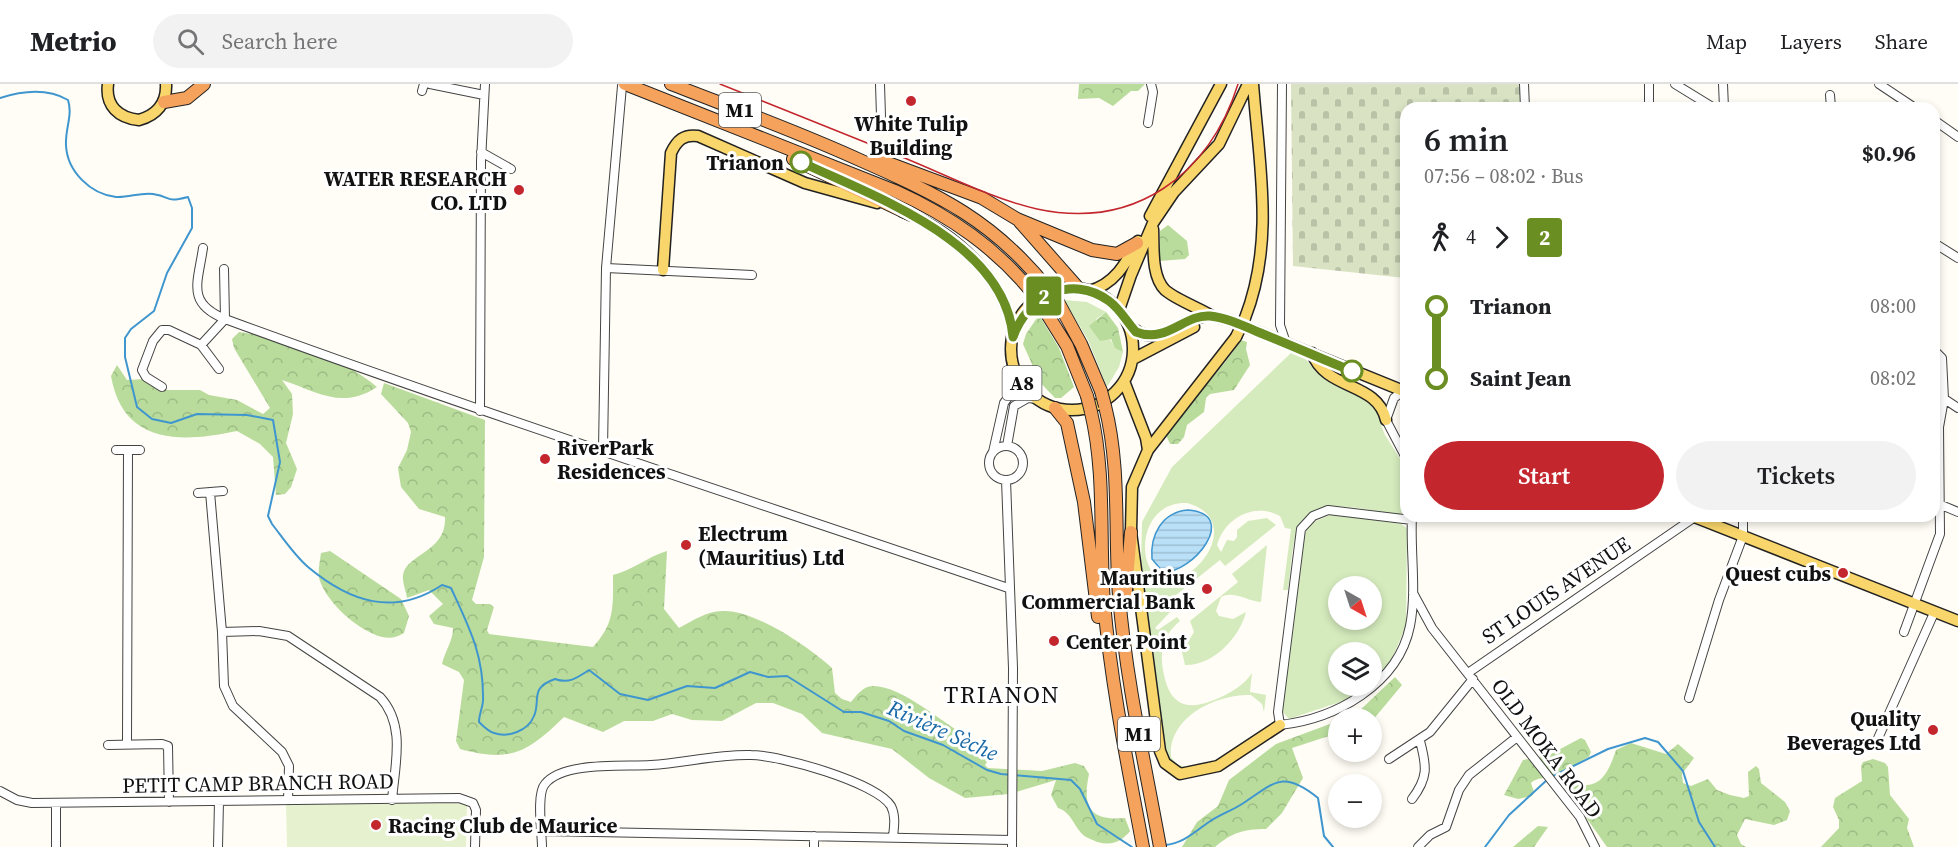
<!DOCTYPE html>
<meta charset="utf-8">
<style>
body{margin:0;font-family:"Source Serif 4",serif;background:#f2f2f2;color:#202124;height:100vh;display:flex;flex-direction:column;font-size:22px;white-space:nowrap}
*{box-sizing:border-box;margin:0}
p{font-size:20px;color:#757577}
.icon{flex:none;width:33px;height:33px;fill:none;stroke:currentColor;stroke-width:2;stroke-linecap:round;stroke-linejoin:round}
.map{position:relative;flex:1;overflow:hidden}
.sheet{position:absolute;left:1400px;top:18px;width:540px;height:420px;display:flex;flex-direction:column;background:#fff;border-radius:18px;box-shadow:0 3px 9px #0003}
.sheet>*{flex:none}
.badge{padding:0 12px;border-radius:4px;font-size:21px;line-height:39px}
.needle{width:39px;rotate:141deg}
.tools{position:absolute;left:1328px;top:492px;display:grid;gap:12px}
.tools a{display:grid;place-items:center;width:54px;height:54px;border-radius:50%;background:#fff;box-shadow:0 3px 9px #0003;font-size:30px}
.map>.badge{position:absolute;translate:-50% -50%;box-shadow:0 0 0 3px #fff}
.legs{display:flex;align-items:center;gap:9px;height:66px;padding:0 24px;font-size:20px}
.legs p{margin-inline-start:auto}
.overview{display:flex;align-items:center;justify-content:space-between;height:102px;padding:0 24px}
h1{font-size:33px;font-weight:600;line-height:45px}
.button{display:flex;gap:12px;margin-top:auto;padding:12px 24px}
.button a{flex:1;height:69px;border-radius:36px;background:#c4262e;color:#fff;font-size:24px;font-weight:600;line-height:69px;text-align:center}
.button a+a{background:#f2f2f2;color:#202124}
ul{padding:0 24px;list-style:none}
li{display:flex;align-items:center;gap:21px;height:72px;font-size:22px}
li i{display:grid;place-items:center;width:9px;height:100%;margin:0 8px;background:currentColor}
li i::after{content:'';width:15px;height:15px;margin:-8px;border:4px solid;border-radius:50%;background:#fff}
li p{margin-inline-start:auto}
li:first-child i{background:linear-gradient(#0000 50%,currentColor 0)}
li:last-child i{background:linear-gradient(currentColor 50%,#0000 0)}
header{display:flex;align-items:center;gap:36px;box-sizing:border-box;height:84px;padding:0 30px;background:#fff;border-bottom:2px solid #e0e0e0}
header strong{font-size:28px}
nav{display:flex;gap:33px;margin-inline-start:auto;font-size:21px}
.search{width:420px;height:54px;background:#f2f2f2;display:flex;align-items:center;gap:15px;box-sizing:border-box;padding:0 21px;border-radius:33px;color:#757577;font-size:22px}
.map>svg:first-child{display:block}
</style>
<header>
<strong>Metrio</strong>
<div class="search"><svg class="icon" aria-label="search" viewBox="0 0 24 24"><circle cx="10" cy="10" r="6"/><path d="M15 15l6 6"/></svg>Search here</div>
<nav><a>Map</a><a>Layers</a><a>Share</a></nav>
</header>
<div class="map">
<svg width="1958" height="763" viewBox="0 0 1958 763">
<defs>
<pattern id="forest-crowns" width="20" height="18" patternUnits="userSpaceOnUse" patternTransform="scale(1.5)"><rect width="20" height="18" fill="#b9dc9c"/><path d="M2 6a3 3 0 1 1 6 0M12 15a3 3 0 1 1 6 0" fill="none" stroke="#9ebc85"/></pattern>
<pattern id="cemetery-stones" width="16" height="16" patternUnits="userSpaceOnUse" patternTransform="scale(1.5)"><rect width="16" height="16" fill="#d9e3c4"/><path d="M2 7V4a2 2 0 0 1 4 0v3zM10 15v-3a2 2 0 0 1 4 0v3z" fill="#b9c2a7"/></pattern>
<pattern id="water-rules" width="6" height="5" patternUnits="userSpaceOnUse" patternTransform="scale(1.5)"><rect width="6" height="5" fill="#b9e0f7"/><path d="M0 2.5h6" fill="none" stroke="#9ebfd3"/></pattern>
</defs>
<rect width="100%" height="100%" fill="#fffdf5"/>
<path fill="#d5ebbd" fill-rule="evenodd" d="M1064,216l23,2 19,10 -10,7 17,25 10,8 -4,15 -12,20 -19,-47z
M1292,268l12,5 14,17 57,27 6,9v15l4,10 19,30 1,47 -8,3c-30,-4 -86,-24 -100,16 -6,18 -6,40 -9,59h-5l8,-61 -6,-1 -5,-12c-25,-14 -55,1 -63,29l4,7 6,-12 7,1 3,-4v-7l11,-9 19,-3 9,7 -51,41 -5,-6 -54,43 6,7 -17,18 3,2 19,-13 3,4c-18,15 -21,31 -16,54 7,33 26,36 55,23 13,-6 25,-13 33,-25l-2,19 16,3 -2,17 -2,-8 -11,-9c-35,-1 -83,22 -80,62l7,8 10,2c-12,2 -19,-5 -22,-16l-25,-181 1,-48 30,-55zM1187,419c59,16 8,88 -27,74 -24,-8 -22,-76 27,-74z
M1332,430l69,10 6,4 -1,98 -16,37 -19,21v-32h-33v34h31l-26,15 -54,18 -7,-8 21,-175 8,-13zM1338,502h33v34h-33z
M1267,461l-6,57c-14,-1 -28,-12 -40,-5l-5,14 3,5 14,3 13,-7c-6,25 -33,54 -61,53l-3,-13 12,-20 -4,-11 48,-39 -6,-8z"/>
<path fill="url(#forest-crowns)" d="M1079,0h66l-7,7h-7l-18,15 -14,-8 -21,1z
M1168,141l19,16 2,14 -4,4 -25,2v-30z
M1106,228l12,16 5,24 -8,-4 -4,-9 -11,2 -11,-15z
M1039,231l20,33 15,39 -13,11h-6l-23,-24v-10l-9,-20 3,-10z
M239,248c43,5 105,26 138,55 -35,23 -59,5 -95,-7l10,14 1,20 -7,29 11,26 -6,18 -6,7 -9,1 -3,-38 -13,-13 -23,-13c-56,12 -114,14 -126,-55l6,-11 10,15 19,-1 16,11h38l9,5 28,5 26,14 7,-6 -36,-60 -2,-9z
M1241,256l6,2 -1,7 4,16 -16,25 -24,4 -4,4 -2,14 -17,13 -3,12 -6,7h-8l-4,-9c22,-34 53,-61 75,-95z
M384,299l101,37 -1,137 -12,43 4,4h14l4,3 -7,23 2,4 104,13c22,-24 20,-40 20,-72 20,-5 34,-18 54,-24l-3,58 15,19c13,-7 28,-17 43,-17 32,-2 87,36 110,57l3,25 7,6 9,3c6,-7 12,-16 22,-16 30,0 70,38 97,52 9,4 19,5 25,12l-10,15 3,3 54,3 33,-8 9,3 5,8c-7,33 1,47 36,44l5,13c-12,15 -25,16 -44,6 -12,-8 -13,-24 -28,-29l-7,-13 5,-15 -47,14 -44,4 -36,-20 -37,-29 -70,-16 -20,-19 -29,-11h-17l-34,18 -30,-1 -20,-6 -19,7h-29l-21,11 -39,-15c-36,35 -53,46 -104,32l-4,-8 8,-61 -5,-8 -17,-8c3,-13 11,-23 11,-36l-19,-4 -5,-8 14,-12 -14,-14 -22,8c-1,-7 -5,-16 -4,-23 3,-21 44,-23 42,-58l-26,-8 -18,-22 -3,-19 9,-18 4,-18 -3,-9 -27,-29z
M330,467l71,48 8,17 -5,17c-7,4 -13,6 -22,4 -23,-6 -54,-33 -62,-56 -3,-7 0,-20 1,-28z
M1395,593l7,8 -30,36 -1,-3h-27l13,-5z
M1338,637v12l-46,15 11,30 -21,35 -16,16c-22,0 -35,4 -51,18h-33l15,-25 21,-16 11,-26 47,-36z
M1581,654l4,2 6,12 -2,5c-11,5 -20,13 -30,18 -9,3 -23,2 -28,8l3,9 -2,4 -14,3 -14,-4 19,-35 24,-4z
M1631,659l35,11 12,-10 16,14 -12,16 1,9 8,3 17,-7 9,11 13,5 14,3 5,-2 -1,-24 8,-6 3,3 2,14 24,19 5,9 -3,9 -13,5 -29,-6 -8,16 4,9 5,3h-139l-43,-61c8,-5 14,0 23,-1 18,-1 24,-21 29,-35z
M1873,675l12,4 3,4 2,28 19,24 -2,9 7,19h-93l18,-19v-8l-6,-13 2,-9 27,-17 -1,-15 2,-4z
M1538,742l10,1 -14,20h-21z"/>
<path fill="url(#cemetery-stones)" d="M1291,0h231l1,24h-117l-1,170 -112,-12z"/>
<path fill="#e6f2cf" d="M467,719l-1,44h-179l-1,-43z"/>
<path fill="url(#water-rules)" stroke="#3f96cf" stroke-width="1.5" d="M1188,426c53,4 4,64 -25,62l-11,-13c-2,-24 10,-47 36,-49z"/>
<g fill="none" stroke-linecap="round" stroke-linejoin="round">
<path stroke="#3f96cf" stroke-width="2" d="M0,14c22,-7 47,-10 68,2 5,15 -3,29 -2,45 1,26 24,49 50,52 12,1 25,-5 37,-3 20,3 11,9 35,3l4,11v20l-25,45 -13,38 -23,18 -6,9v19l12,50 15,12 19,4 26,-9 50,1 26,5 7,42 -12,54 4,8c11,14 22,31 36,43 42,35 86,50 134,18l9,3c18,39 33,67 32,112 0,7 -4,14 -4,22 4,4 10,10 15,11 14,5 34,-2 40,-17 7,-16 -5,-28 21,-37 14,5 22,-1 34,-9l31,24 28,6 39,-14 28,2 35,-16 18,5 19,-1 57,36h17l28,9 15,10 39,14 44,25 14,4 70,6 9,9 17,35 35,23
M1553,692l55,-27 37,-11 13,4 25,29 16,51 16,25
M1165,761c19,-2 29,-13 44,-23 10,-7 22,-11 33,-18 32,-21 40,-35 76,-6l6,38 9,11
M1485,763l24,-32 39,-36"/>
<g stroke="#444" stroke-width="10">
<path id="minor" d="M430,0l54,11
M880,0l1,32
M1282,0l-2,241 6,18
M1524,0l1,24
M1649,0v24
M1675,0l39,24
M1723,0l1,24
M1879,0l36,24
M422,7l2,-7
M1830,11l1,13
M1934,36l24,17
M1148,39l5,-31 -2,-8
M481,68l30,17
M1934,159l24,15
M203,164c-5,35 -17,55 22,71 259,95 522,180 783,269
M606,184l146,7
M201,261l24,-26 -1,-50
M162,303l-16,-10 -4,-7 11,-29 9,-11h7l32,15 18,24
M1403,307l-9,7 -8,22 20,38
M1934,308l24,16
M480,327l1,-250 4,-77
M989 379a17 17 0 1 1 34 0a17 17 0 1 1-34 0Z
M1007,362l7,-40 14,-8 9,1
M603,365l3,-181 16,-182
M116,366h24
M993,368l11,-49 12,-17 -1,-17
M1006,396l7,188 -1,179
M210,408l12,140 2,54 9,20 49,46 7,14 -1,34
M198,409l25,-2
M1934,418l24,10
M1412,436l-84,-10 -15,6 -12,13 -23,183 2,13c55,-6 118,-40 130,-99 7,-36 0,-74 2,-110
M1413,509l19,35 148,189 15,30
M222,548l37,-1 29,5 92,61c26,28 15,67 12,103
M1904,548l36,-98 -1,-107 5,-28 -2,-41 -8,-8
M1468,589l227,-156
M1689,614l30,-98 24,-64v-20
M127,660l1,-294
M108,661l54,-1 6,2 1,56
M1875,661l59,-132
M1389,675l41,-27 43,-53
M0,707l17,9 15,3 427,-5 14,5 3,7 -1,37
M1412,715c16,-21 15,-32 8,-58
M56,719v44
M542,747l470,9
M218,763l1,-46
M542,763c0,-14 -6,-53 3,-63 18,-23 80,-17 106,-19 33,-2 67,-11 100,-10 28,0 125,27 140,51 5,10 3,21 2,31
M814,763v-11
M1418,763l12,-12 16,-8 13,-37 10,-15 48,-38"/>
</g>
<g stroke="#222" stroke-width="13">
<path id="major" d="M108,0c-3,22 11,34 31,36 18,-5 28,-17 27,-36
M903,128c50,18 106,70 110,125
M1150,132l71,-132
M1153,145c1,18 -2,47 12,61 10,9 34,18 47,26
M663,186l8,-117c6,-13 13,-19 27,-17l107,47 72,20
M1011 265a61 61 0 1 1 122 0a61 61 0 1 1-122 0Z
M1089,207c26,-7 37,-28 49,-50
M1119,226l12,-35 22,-52 21,-31 45,-48 29,-60
M1245,234c30,-77 14,-154 8,-234
M1129,240c24,28 50,-4 77,-8 7,-1 16,3 23,4l177,72
M1236,253l-88,113 -16,37 -1,45 29,219 5,12 15,11 38,-8 62,-41
M1312,269c14,38 65,28 74,67
M1133,275l61,-32
M1124,297l22,57 2,12
M1692,432l266,105"/>
</g>
<g stroke="#222" stroke-width="14">
<path id="highway" d="M625,0l270,107c55,25 102,57 140,105
M671,0c64,25 128,48 191,77 77,34 132,60 186,128
M164,18l23,-4 17,-14
M875,74l107,40 35,21 75,31 25,4 20,-11
M793,75l118,56
M1020,138l59,67
M1058,218l23,42 20,47
M1044,225l23,37 20,50
M1105,322c16,63 9,126 14,190 7,84 26,168 41,251
M1055,324l12,15 17,79 14,115
M1091,328c15,63 8,127 13,191 7,81 24,164 39,244
M1125,519l6,-71"/>
</g>
<use href="#minor" stroke="#fff" stroke-width="8"/>
<use href="#major" stroke="#f9d66b" stroke-width="10"/>
<use href="#highway" stroke="#f5a25d" stroke-width="12"/>
<path stroke="#c4262e" stroke-width="1.5" d="M720,0c59,24 118,47 177,71 46,18 92,43 140,54 97,21 173,-34 201,-125"/>
<g stroke="#222" stroke-width="13" stroke-linecap="butt">
<path id="major-bridge" d="M1236,253l9,-19"/>
</g>
<g stroke="#222" stroke-width="14" stroke-linecap="butt">
<path id="highway-bridge" d="M1048,205l10,13
M1035,212l9,13
M1101,307l4,15
M1087,312l4,16"/>
</g>
<use href="#major-bridge" stroke="#f9d66b" stroke-width="10"/>
<use href="#highway-bridge" stroke="#f5a25d" stroke-width="12"/>
</g>
<g fill="none" stroke-linecap="round" stroke-linejoin="round">
<g stroke="#fff" stroke-width="14">
<path id="line-1" d="M801,78c73,35 204,79 212,175 14,-40 58,-64 96,-36 11,8 18,21 27,31 31,12 48,-18 74,-16 19,2 36,11 53,18 30,12 59,25 89,37"/>
</g>
<use href="#line-1" stroke="#6b8e23" stroke-width="9"/>
</g>
<g fill="#c4262e" stroke="#fff" stroke-width="2">
<circle cx="911" cy="17" r="6"/>
<circle cx="519" cy="106" r="6"/>
<circle cx="545" cy="375" r="6"/>
<circle cx="686" cy="461" r="6"/>
<circle cx="1843" cy="489" r="6"/>
<circle cx="1207" cy="505" r="6"/>
<circle cx="1054" cy="557" r="6"/>
<circle cx="1933" cy="646" r="6"/>
<circle cx="376" cy="741" r="6"/>
</g>
<g fill="#fff" stroke="#6b8e23" stroke-width="3">
<circle cx="801" cy="78" r="10"/>
<circle cx="1352" cy="287" r="10"/>
</g>
<g text-anchor="middle" dominant-baseline="central" stroke-width="6" stroke-linejoin="round" paint-order="stroke">
<g fill="#fff" stroke="#585858" stroke-width="1.5">
<rect x="719" y="9" width="42" height="34" rx="4.5"/>
<rect x="1002.5" y="282" width="39" height="34" rx="4.5"/>
<rect x="1118" y="633" width="42" height="34" rx="4.5"/>
</g>
<g font-size="20" font-weight="bold" fill="#111">
<text x="740" y="26">M1</text>
<text x="1022" y="299">A8</text>
<text x="1139" y="650">M1</text>
</g>
<g font-size="21" font-weight="bold" fill="#111" stroke="#fff" text-anchor="end">
<text x="911" y="39" text-anchor="middle">White Tulip<tspan x="911" dy="24">Building</tspan></text>
<text x="507" y="94">WATER RESEARCH<tspan x="507" dy="24">CO. LTD</tspan></text>
<text x="557" y="363" text-anchor="start">RiverPark<tspan x="557" dy="24">Residences</tspan></text>
<text x="698" y="449" text-anchor="start">Electrum<tspan x="698" dy="24">(Mauritius) Ltd</tspan></text>
<text x="1831" y="489">Quest cubs</text>
<text x="1195" y="493">Mauritius<tspan x="1195" dy="24">Commercial Bank</tspan></text>
<text x="1066" y="557" text-anchor="start">Center Point</text>
<text x="1921" y="634">Quality<tspan x="1921" dy="24">Beverages Ltd</tspan></text>
<text x="388" y="741" text-anchor="start">Racing Club de Maurice</text>
</g>
<g font-size="21" font-weight="bold" fill="#111" stroke="#fff" text-anchor="end">
<text x="784" y="78">Trianon</text>
</g>
<g font-size="21" fill="#111" stroke="#fff">
<text transform="translate(1556 506) rotate(-34)">ST LOUIS AVENUE</text>
<text transform="translate(1547 664) rotate(53)">OLD MOKA ROAD</text>
<text transform="translate(258 699) rotate(-1)">PETIT CAMP BRANCH ROAD</text>
</g>
<g font-size="22" font-style="italic" fill="#1768a6" stroke="#fff">
<text transform="translate(943 646) rotate(24)">Rivière Sèche</text>
</g>
<g font-size="24" letter-spacing="1.5" fill="#111" stroke="#fff">
<text x="1002" y="610">TRIANON</text>
</g>
</g>
</svg>
<div class="tools">
<a><svg class="needle" viewBox="-14 -14 28 28"><path d="M0-13l5 13h-10z" fill="#e53935"/><path d="M0 13l5-13h-10z" fill="#757577"/></svg></a>
<a><svg class="icon" aria-label="layers" viewBox="0 0 24 24"><path d="M12 4l9 5-9 5-9-5zM3 14l9 5 9-5"/></svg></a>
<a>+</a>
<a>−</a>
</div>
<b class="badge" style="left:1044px;top:212px;background:#6b8e23;color:#fff">2</b>
<section class="sheet">
<div class="overview"><div><h1>6 min</h1><p>07:56 – 08:02 · Bus</p></div><b>$0.96</b></div>
<div class="legs"><svg class="icon" aria-label="walk" viewBox="0 0 24 24"><circle cx="13" cy="4" r="2"/><path d="M13 8l-2 6 4 7M11 14l-3 7M7 12l3-4h3l4 4"/></svg>4<svg class="icon" aria-label="forward" viewBox="0 0 24 24"><path d="M9 5l7 7-7 7"/></svg><b class="badge" style="background:#6b8e23;color:#fff">2</b></div>
<ul>
<li><i style="color:#6b8e23"></i><b>Trianon</b><p>08:00</p></li>
<li><i style="color:#6b8e23"></i><b>Saint Jean</b><p>08:02</p></li>
</ul>
<div class="button"><a>Start</a><a>Tickets</a></div>
</section>
</div>
